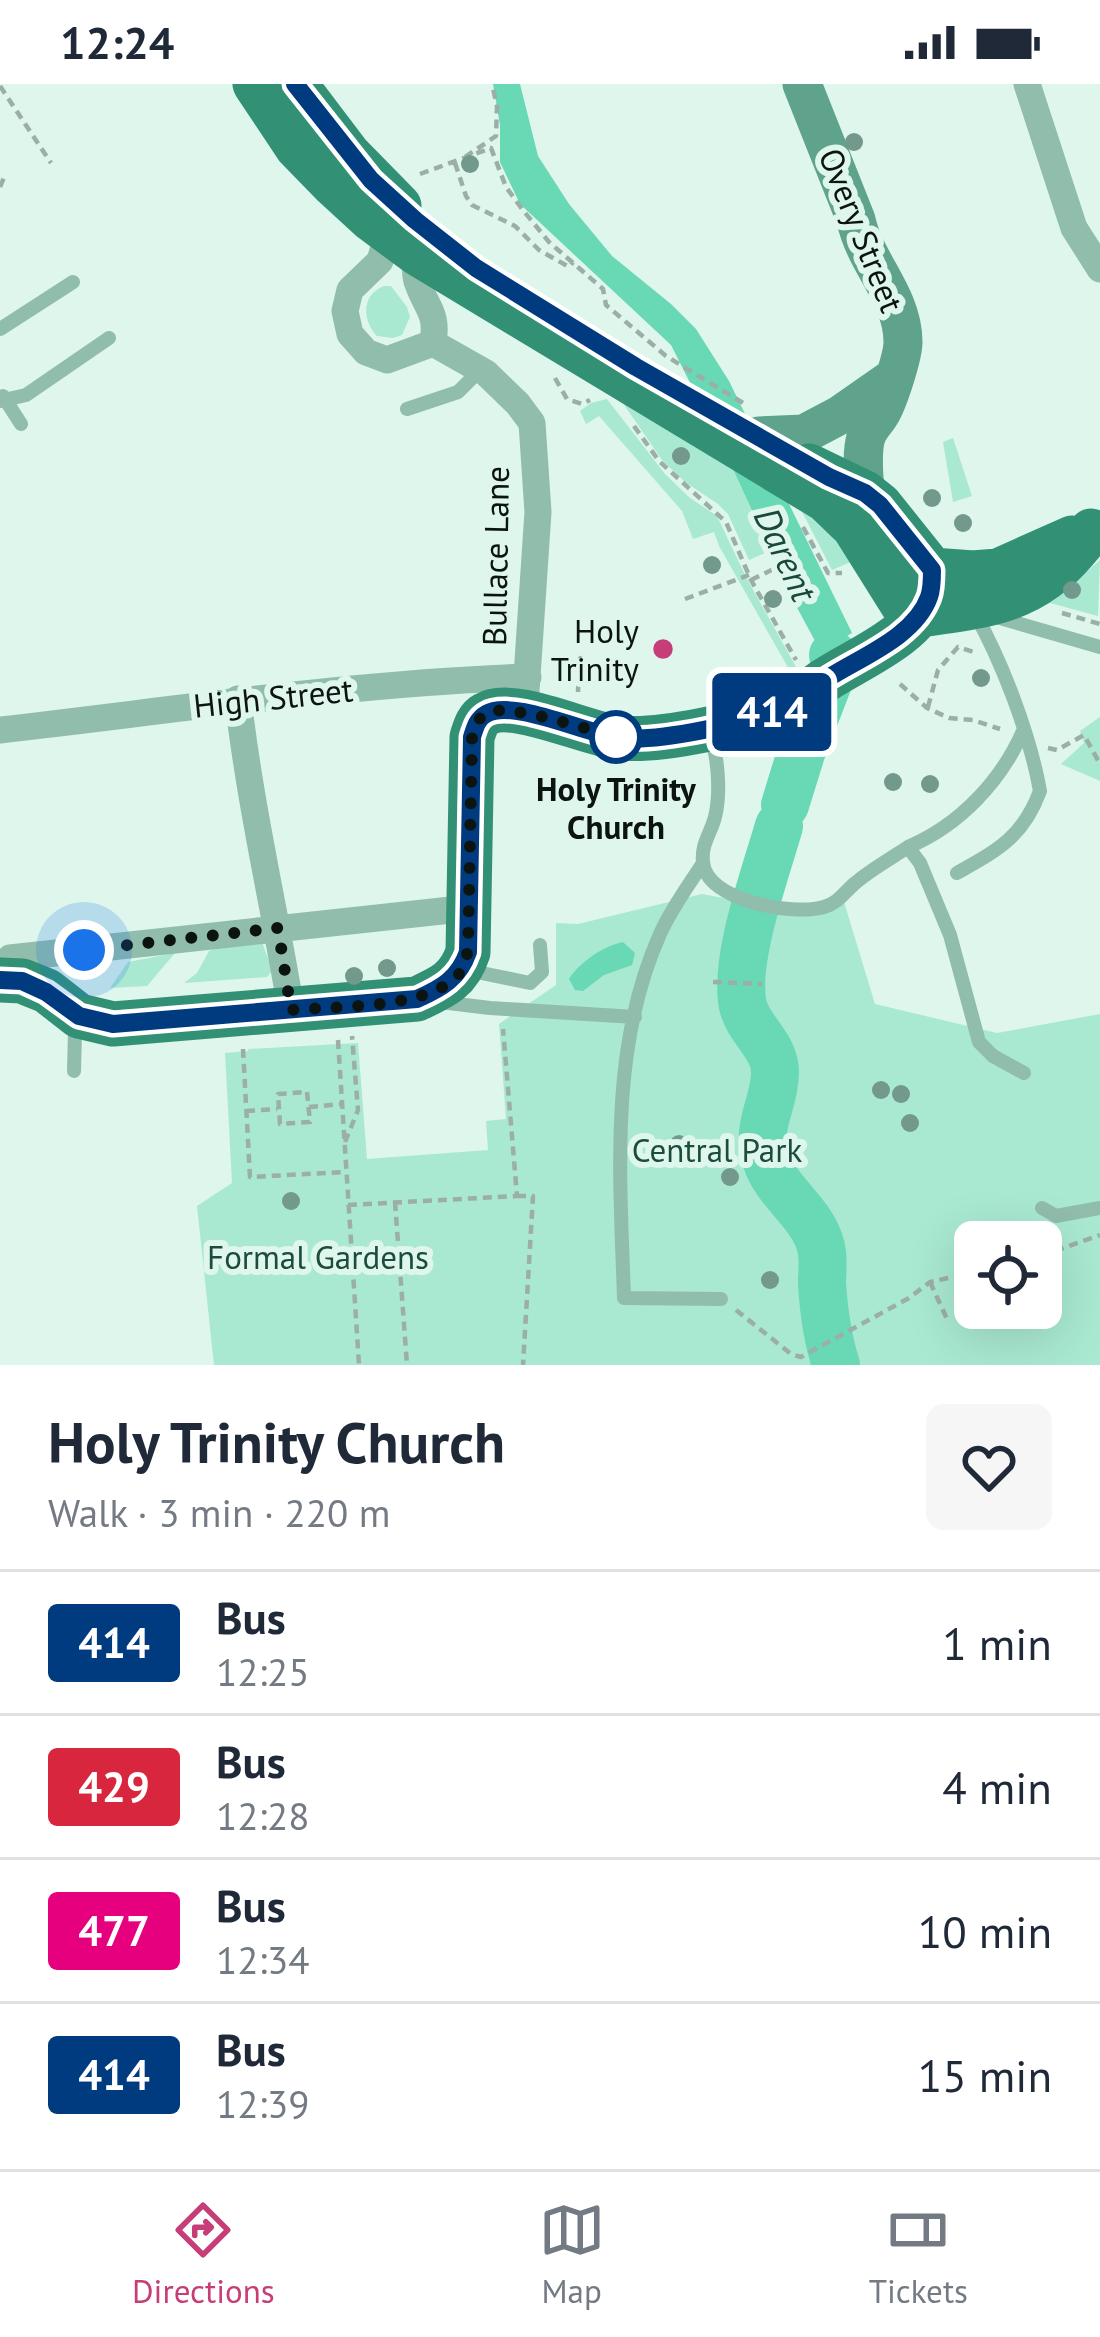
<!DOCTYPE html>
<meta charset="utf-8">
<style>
body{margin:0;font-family:"PT Sans",sans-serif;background:#f6f6f7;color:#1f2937;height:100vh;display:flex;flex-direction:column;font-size:45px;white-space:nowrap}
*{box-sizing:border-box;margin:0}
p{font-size:39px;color:#747a83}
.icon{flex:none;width:66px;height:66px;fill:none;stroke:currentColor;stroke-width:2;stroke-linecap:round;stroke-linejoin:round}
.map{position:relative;height:1281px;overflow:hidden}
.drawer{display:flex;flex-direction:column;background:#fff;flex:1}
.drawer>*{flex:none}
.badge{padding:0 24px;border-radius:9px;font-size:42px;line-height:78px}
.buttons{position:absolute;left:954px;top:1137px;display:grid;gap:24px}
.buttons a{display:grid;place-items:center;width:108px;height:108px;border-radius:18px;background:#fff;box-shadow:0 12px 48px #0002;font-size:60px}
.you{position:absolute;width:60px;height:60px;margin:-30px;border:9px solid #fff;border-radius:50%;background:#1a73e8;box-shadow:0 0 0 18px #1a73e833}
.map>.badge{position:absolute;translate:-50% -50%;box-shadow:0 0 0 6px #fff}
.round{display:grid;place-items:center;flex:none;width:126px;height:126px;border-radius:18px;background:#f6f6f7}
.summary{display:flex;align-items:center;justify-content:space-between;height:204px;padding:0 48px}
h1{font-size:57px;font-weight:700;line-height:90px}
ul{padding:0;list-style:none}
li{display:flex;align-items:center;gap:36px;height:144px;padding:0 48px;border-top:3px solid #e0e1e3}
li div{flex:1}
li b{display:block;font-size:45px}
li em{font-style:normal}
li .badge{min-width:132px;font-weight:700;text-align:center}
.status{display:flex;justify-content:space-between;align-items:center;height:84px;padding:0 60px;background:#fff;direction:ltr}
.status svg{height:33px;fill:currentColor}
.tabs{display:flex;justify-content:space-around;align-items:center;height:168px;border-top:3px solid #e0e1e3;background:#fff;font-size:33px;color:#747a83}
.tabs a{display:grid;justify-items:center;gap:6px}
.tabs .active{color:#c63d77}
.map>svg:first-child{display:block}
</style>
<div class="status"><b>12:24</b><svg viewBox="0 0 49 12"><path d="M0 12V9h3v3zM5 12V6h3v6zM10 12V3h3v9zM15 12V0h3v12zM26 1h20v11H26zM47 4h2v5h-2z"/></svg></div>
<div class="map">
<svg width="1100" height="1281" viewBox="0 0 1100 1281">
<rect width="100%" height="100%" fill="#def6ec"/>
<path fill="#a9e9d1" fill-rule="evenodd" d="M384,202h7l16,21 3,10 -8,18 -9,3 -16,-2c-15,-16 -16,-41 7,-50z
M616,309l109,59 45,99 -21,9 -21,-46 -10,-10 -33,-22 -23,-22z
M607,315l58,75 25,24 27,18 29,61 50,90 -6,4 -71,-125 -5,-14 -21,7 -11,-28 -83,-95 -13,8 -6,-13 11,-8z
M953,354l19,58 -19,6 -10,-60z
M797,418l24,15 32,44 -21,9z
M1100,476l-2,56 -48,-13z
M1100,633v64l-39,-17 23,-21 -4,-12z
M702,810l94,18 48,-10 31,102 122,29 103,-19v351h-886l-17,-159 35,-23 -7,-130 23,-2v-2l110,-6 9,116 121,-9 -2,-29 20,-2 -7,-95 57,-39v-62l22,1zM975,1158h66v66h-66z
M263,860c2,10 8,17 9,27l-5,6 -83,6 13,-10 12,-22 6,-3z
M175,869l-28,33 -37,2 18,-26z"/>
<path fill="#69d8b4" d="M493,0h27l18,72 31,48 43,52 59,48 25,25 33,52 123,252 -31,19 -27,-50 -69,-150 -54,-107 -151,-141 -20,-42v-37z
M623,858l12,11 -3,12 -28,10 -21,16 -8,-1 -6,-11c11,-17 34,-33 54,-37z"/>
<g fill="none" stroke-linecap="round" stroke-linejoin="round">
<path stroke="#69d8b4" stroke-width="48" d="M785,721l17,-55 34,-88 -3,-7
M779,742c-13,46 -46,134 -36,180 6,24 32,40 32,66 0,34 -21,53 -8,90 11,32 46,51 54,85 3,12 1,24 1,37 2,29 5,53 14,81"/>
<path stroke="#9baea7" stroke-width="4.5" stroke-dasharray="9 6" stroke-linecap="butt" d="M0,2l51,77
M465,73l31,-21 1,-30 -5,-22
M455,79l11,33 6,9 43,21 24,24 30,17 4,-5
M420,90l71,-26 15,39 16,22 27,33 54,47 3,16 60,51 82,50
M0,103l5,-12
M555,294l12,21 15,5 8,-4
M634,342l25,35 67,61 25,58 45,80
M803,443l25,46h14
M751,496l29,-14
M685,515l64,-24
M1062,529l38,11
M900,600l27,24 22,10 24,2 27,9
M578,608l3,-72
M928,623l10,-37 20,-23 16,5
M1048,664l9,2 27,-15 16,29
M713,898l49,2
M338,956l21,325
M243,965l7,128 95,-5
M307,1008l3,30 -30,2 -2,-30z
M309,1023l33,-3
M246,1027l31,-2
M345,1058l13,-32 -6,-74
M517,1112h16l-10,169
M395,1118l12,163
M348,1121l169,-9 -14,-167
M1041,1172l59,-21
M930,1198l17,37
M736,1226l55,44 10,3 108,-59 21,-16 45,-10"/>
<path stroke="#91bdac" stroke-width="14" d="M0,245l73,-47
M3,312l18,28
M0,317l26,-6 83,-57
M407,325l51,-17 22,-22
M993,532l107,31
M710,650c8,22 11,59 5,83 -4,16 -14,27 -12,45 3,39 90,54 121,45 14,-4 20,-14 30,-23 16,-14 36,-25 54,-37l12,16 30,72 29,107 14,14 31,17
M908,763c52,-22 93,-66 115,-116
M703,779c-15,23 -32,46 -43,71 -51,114 -40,242 -36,364l97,1
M957,789c41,-23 66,-36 83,-82 -10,-56 -38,-130 -66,-179
M467,886l63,13 12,-11 -2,-27
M440,918l50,6 145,9
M74,987l1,-40 2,-10
M1042,1124l14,8 44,-8"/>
<path stroke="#91bdac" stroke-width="27" d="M1027,0l47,144 26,41
M389,146l-9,31 -30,29 -5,21 5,23 16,18 21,8 46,-17c5,-30 -6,-34 -15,-59 -4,-9 -2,-21 -1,-31
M433,259l53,30 32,31 14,19 6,89 -12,179
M238,615c12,105 36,207 53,310
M0,646c176,-20 351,-47 528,-53
M10,874l441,-48"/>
<path stroke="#5fa38c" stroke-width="39" d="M802,0l54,136c9,43 47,76 47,122 0,14 -15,60 -22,71 -5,9 -12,14 -15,24 -5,17 -2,38 -1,56
M759,352l45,-2 36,-19 53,-37"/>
<path stroke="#329074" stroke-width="45" d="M255,0l42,63 37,38 37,34 46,34 409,247 28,27 52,83 14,5
M295,0l54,71 50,51
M809,382l56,27 15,12 52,65
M932,486l41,3 25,-2 74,-33
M920,531c80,-11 120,-15 171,-84
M0,896l22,1 25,10 32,25 34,8 304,-25c26,-12 42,-19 51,-47l4,-215c3,-9 5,-18 14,-23 27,-16 102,21 135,24 39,4 126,-15 163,-30 16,-6 25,-17 38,-26 32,-22 93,-45 107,-85 3,-8 3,-18 3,-27"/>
</g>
<g fill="#73988c">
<circle cx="854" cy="58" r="9"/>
<circle cx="470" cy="80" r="9"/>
<circle cx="681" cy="372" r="9"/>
<circle cx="932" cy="414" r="9"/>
<circle cx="963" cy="439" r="9"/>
<circle cx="712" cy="481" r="9"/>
<circle cx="1072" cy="506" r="9"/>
<circle cx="773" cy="515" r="9"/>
<circle cx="981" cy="594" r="9"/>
<circle cx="893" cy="698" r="9"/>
<circle cx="930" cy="700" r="9"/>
<circle cx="387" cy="884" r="9"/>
<circle cx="354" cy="892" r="9"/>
<circle cx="881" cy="1006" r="9"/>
<circle cx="901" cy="1010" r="9"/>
<circle cx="910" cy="1039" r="9"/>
<circle cx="679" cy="1060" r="9"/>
<circle cx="730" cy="1093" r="9"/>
<circle cx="291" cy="1117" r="9"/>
<circle cx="770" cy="1196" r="9"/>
</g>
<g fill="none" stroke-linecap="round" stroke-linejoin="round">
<g stroke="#fff" stroke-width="27">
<path id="line" d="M0,896l22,1 24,11 33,24 34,8 304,-25c25,-11 42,-21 51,-47l4,-215c3,-9 5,-18 14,-23 27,-16 102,21 135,24 39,4 125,-15 163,-30 16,-6 25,-17 38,-26 33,-23 92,-43 107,-85 3,-8 3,-18 3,-27l-52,-65 -15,-12 -36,-16 -193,-110 -160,-99 -61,-48 -44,-40 -76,-96"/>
</g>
<use href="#line" stroke="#003b80" stroke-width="18"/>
<path stroke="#0c1411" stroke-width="12" stroke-dasharray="0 21.6" d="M84,866l194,-22 13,82c45,-4 144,0 171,-40 0,-1 5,-17 6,-18l4,-215c3,-10 5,-19 15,-24 22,-11 107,19 134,25l-5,-1"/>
</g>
<circle fill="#c63d77" stroke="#def6ec" stroke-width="4.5" cx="663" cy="565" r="12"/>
<circle fill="#fff" stroke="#003b80" stroke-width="6" cx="616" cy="653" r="24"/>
<g text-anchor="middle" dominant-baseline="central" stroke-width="12" stroke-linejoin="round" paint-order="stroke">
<g font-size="33" fill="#0c1411" stroke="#def6ec">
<text transform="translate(862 146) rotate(68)">Overy Street</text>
<text transform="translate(495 472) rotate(-89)">Bullace Lane</text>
<text transform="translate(273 613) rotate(-6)">High Street</text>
</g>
<g font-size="33" fill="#0c1411" stroke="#def6ec" text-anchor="end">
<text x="639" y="546">Holy<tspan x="639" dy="38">Trinity</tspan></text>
</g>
<g font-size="33" font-weight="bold" fill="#0c1411" stroke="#def6ec">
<text x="616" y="704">Holy Trinity<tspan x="616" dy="38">Church</tspan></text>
</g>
<g font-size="33" fill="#1c4c3d" stroke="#def6ec">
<text x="717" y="1065">Central Park</text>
<text x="318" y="1172">Formal Gardens</text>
</g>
<g font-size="36" font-style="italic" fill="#19493b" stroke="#def6ec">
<text transform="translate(786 470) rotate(65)">Darent</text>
</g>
</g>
</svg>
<div class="buttons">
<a><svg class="icon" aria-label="locate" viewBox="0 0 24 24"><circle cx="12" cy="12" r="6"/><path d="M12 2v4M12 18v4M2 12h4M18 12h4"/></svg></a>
</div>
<div class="you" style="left:84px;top:866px"></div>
<b class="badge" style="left:772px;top:628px;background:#003b80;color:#fff">414</b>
</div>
<section class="drawer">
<div class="summary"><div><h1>Holy Trinity Church</h1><p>Walk · 3 min · 220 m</p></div><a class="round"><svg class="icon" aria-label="heart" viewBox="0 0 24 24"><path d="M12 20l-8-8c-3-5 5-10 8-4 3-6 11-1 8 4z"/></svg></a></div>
<ul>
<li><span class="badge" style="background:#003b80;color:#fff">414</span><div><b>Bus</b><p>12:25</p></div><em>1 min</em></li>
<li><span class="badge" style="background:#d7263d;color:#fff">429</span><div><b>Bus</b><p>12:28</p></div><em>4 min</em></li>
<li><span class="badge" style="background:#e6007e;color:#fff">477</span><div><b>Bus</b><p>12:34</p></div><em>10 min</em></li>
<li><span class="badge" style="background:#003b80;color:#fff">414</span><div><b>Bus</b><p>12:39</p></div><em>15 min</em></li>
</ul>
</section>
<nav class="tabs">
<a class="active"><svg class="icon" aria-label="directions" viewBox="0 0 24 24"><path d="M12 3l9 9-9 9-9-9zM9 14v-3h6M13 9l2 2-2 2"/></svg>Directions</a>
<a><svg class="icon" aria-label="map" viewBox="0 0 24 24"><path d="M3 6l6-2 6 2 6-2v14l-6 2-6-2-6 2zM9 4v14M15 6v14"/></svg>Map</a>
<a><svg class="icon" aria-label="tickets" viewBox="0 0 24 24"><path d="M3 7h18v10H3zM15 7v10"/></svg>Tickets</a>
</nav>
